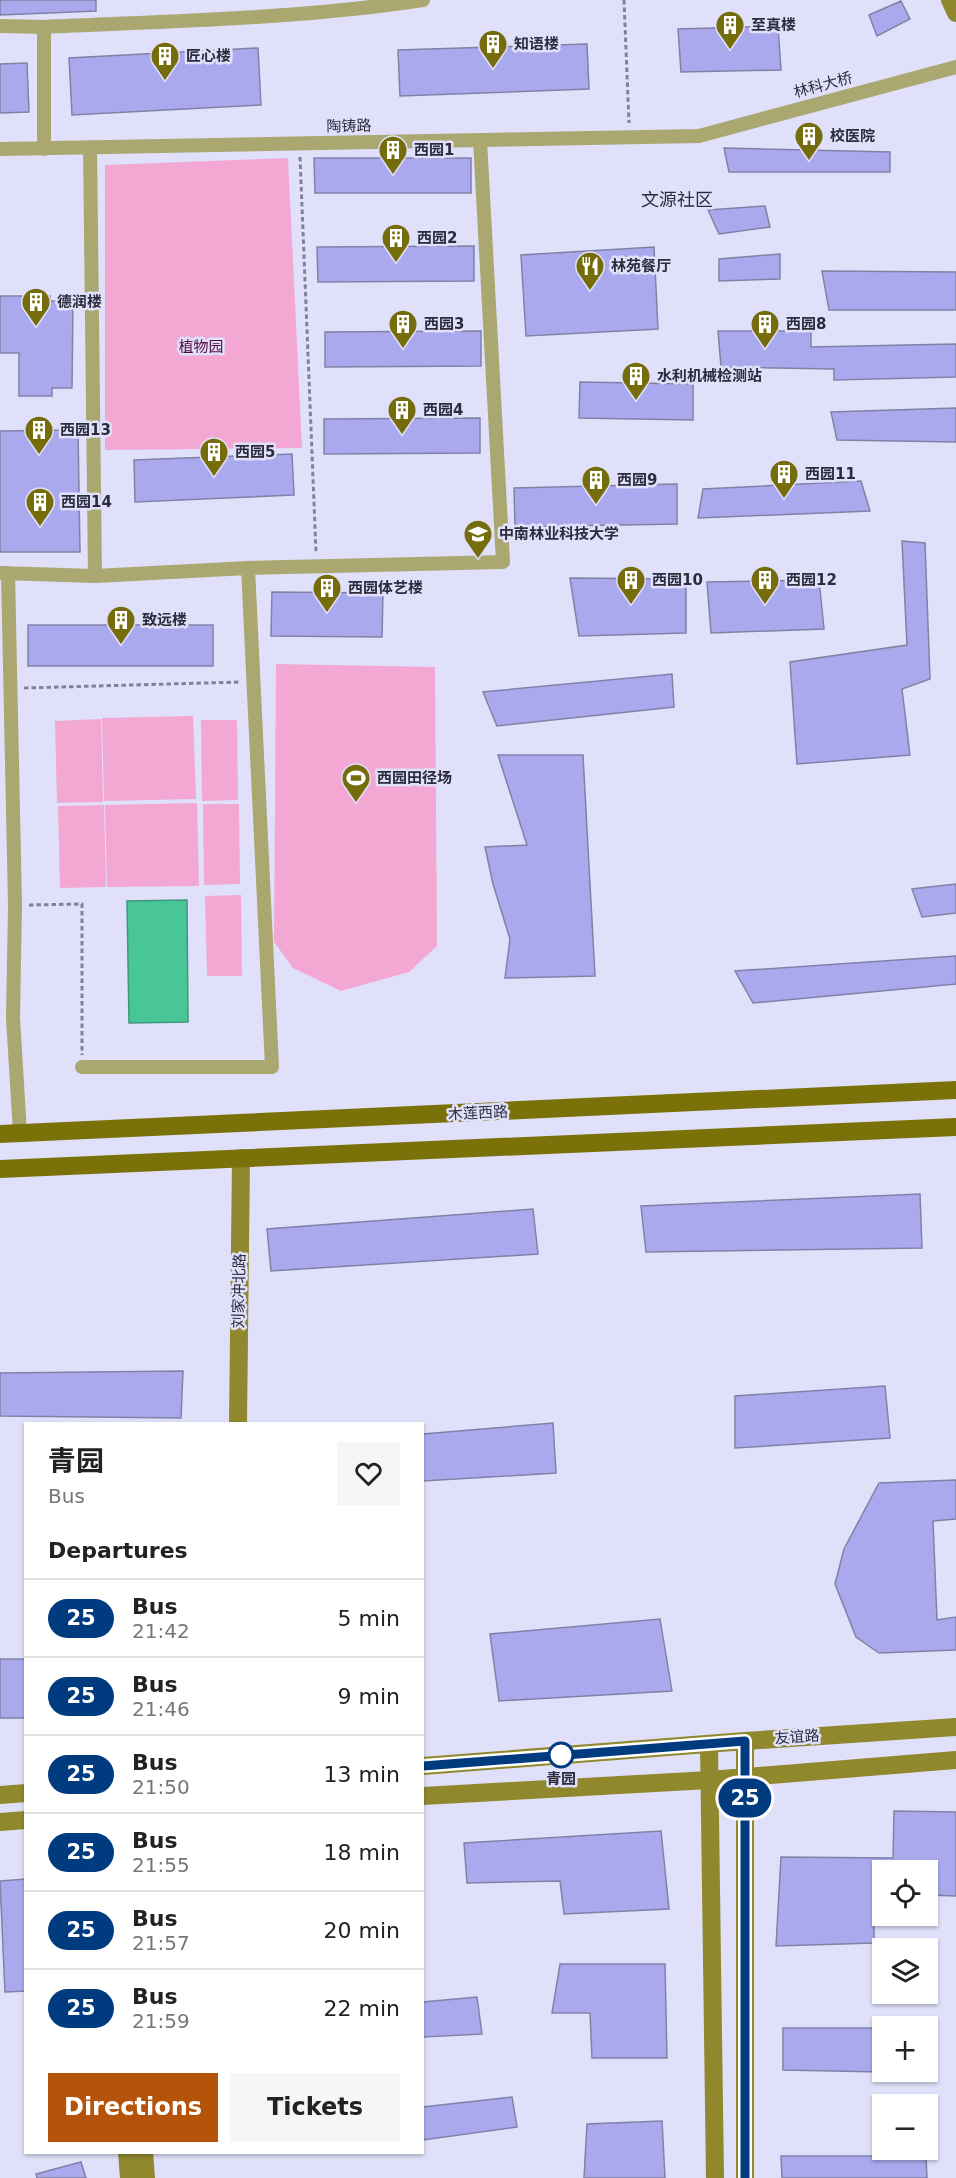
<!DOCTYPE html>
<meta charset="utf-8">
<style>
body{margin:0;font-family:"DejaVu Sans","Noto Sans SC",sans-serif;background:#f6f6f6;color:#222;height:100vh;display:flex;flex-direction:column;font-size:22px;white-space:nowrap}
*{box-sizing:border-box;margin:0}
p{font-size:20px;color:#767676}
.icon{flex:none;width:33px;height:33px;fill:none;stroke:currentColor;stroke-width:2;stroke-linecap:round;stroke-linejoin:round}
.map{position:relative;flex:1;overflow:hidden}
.panel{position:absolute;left:24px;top:1422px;width:400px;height:732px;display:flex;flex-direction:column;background:#fff;border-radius:0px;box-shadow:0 2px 4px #0004}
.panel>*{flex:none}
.badge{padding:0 12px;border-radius:20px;font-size:21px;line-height:39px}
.buttons{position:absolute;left:872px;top:1860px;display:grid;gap:12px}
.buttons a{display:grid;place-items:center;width:66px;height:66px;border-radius:0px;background:#fff;box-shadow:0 2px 4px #0004;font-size:30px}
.map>.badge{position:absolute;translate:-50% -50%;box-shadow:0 0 0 3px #fff}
h2{padding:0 24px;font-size:22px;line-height:54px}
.round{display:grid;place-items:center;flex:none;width:63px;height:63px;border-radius:0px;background:#f6f6f6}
.summary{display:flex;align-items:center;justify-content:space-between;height:102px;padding:0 24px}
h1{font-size:28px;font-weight:700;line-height:45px}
.cta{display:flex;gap:12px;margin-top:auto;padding:12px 24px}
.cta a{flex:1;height:69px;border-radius:0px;background:#b45309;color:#fff;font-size:24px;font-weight:700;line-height:69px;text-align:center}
.cta a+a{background:#f6f6f6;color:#222}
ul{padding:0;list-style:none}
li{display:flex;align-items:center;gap:18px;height:78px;padding:0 24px;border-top:2px solid #e0e0e0}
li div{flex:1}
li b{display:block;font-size:22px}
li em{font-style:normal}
li .badge{min-width:66px;font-weight:700;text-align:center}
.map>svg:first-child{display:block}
</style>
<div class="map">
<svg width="956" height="2178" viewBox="0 0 956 2178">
<rect width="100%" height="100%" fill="#e0e0fb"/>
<path fill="#f2a8d2" d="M288,158l14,290 -197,2v-285z
M276,664l159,3 2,279 -28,26 -68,19 -48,-23 -19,-26z
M193,716l3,83 -92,2 -2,-83z
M101,719l2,83 -46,1 -2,-82z
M201,720h36l1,80 -36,1z
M197,803l2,83 -92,1 -2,-82z
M203,804h36l1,80 -36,1z
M104,805l2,82 -46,1 -2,-82z
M241,895l1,81h-35l-2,-80z"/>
<path fill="#48c697" stroke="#40987c" stroke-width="1.5" d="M187,900l1,122 -59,1 -2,-122z"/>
<path fill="#aaa9ee" stroke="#8181a8" stroke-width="1.5" d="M0,0h96v11l-96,4z
M901,1l9,18 -33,17 -8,-21z
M778,26l3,44 -100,2 -3,-43z
M587,44l2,45 -189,7 -2,-46z
M258,48l3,57 -189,10 -3,-57z
M27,63l2,49 -29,1v-49z
M724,148l166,4v20h-161z
M314,158h157v35h-156z
M765,206l5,21 -51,7 -11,-24z
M474,246v35l-156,1 -1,-35z
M654,247l4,82 -132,7 -5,-81z
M780,254v25l-61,2v-22z
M822,271l134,1v38h-127z
M0,296h50v5h23l-1,87h-20v8h-33v-43h-19z
M481,331v35l-156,1v-35z
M718,331h93v16l145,-3v33l-122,3v-11l-113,-2z
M580,382l113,2v36l-114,-2z
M956,408v34l-119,-2 -6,-28z
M480,418v35l-156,1v-35z
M78,430l2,122h-80v-121z
M292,454l2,41 -159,7 -1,-42z
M861,481l9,30 -172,7 5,-29z
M677,484v40l-162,3 -1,-39z
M902,541l23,2 5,136 -28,10 8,66 -113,9 -7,-102 117,-17z
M570,578l108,1v2l8,1v51l-107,3z
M819,580l5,49 -113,4 -4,-51z
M272,592l111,1 -1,44 -111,-1z
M28,625h185v41h-185z
M672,674l2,33 -177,19 -14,-34z
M498,755h85l12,221 -90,2 5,-39 -17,-55 -8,-37 42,-2z
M956,884v29l-34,4 -10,-28z
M956,956v28l-203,19 -18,-32z
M920,1194l2,54 -276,4 -5,-46z
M533,1209l5,45 -267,17 -4,-42z
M183,1371l-2,47 -181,-2v-43z
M885,1386l5,52 -155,10v-52z
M553,1423l3,50 -133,8v-47z
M956,1480v39l-23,2 4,99 19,-3v33l-77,3 -23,-16 -21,-53 9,-35 35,-66z
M660,1619l12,72 -173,10 -9,-67z
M0,1659h26v59h-26z
M894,1811l62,1v84l-29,-1v-25h-53v73l-98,3 5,-89 112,1z
M661,1831l8,78 -105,5 -4,-33 -93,2 -3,-40z
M26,1879v112l-21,1 -5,-111z
M560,1964h105l2,94h-75l-2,-45h-38z
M477,1997l5,37 -59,3v-35z
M783,2028h99v44l-99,-2z
M512,2097l5,30 -94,13v-33z
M662,2121l3,57h-81l3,-54z
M781,2156h145l1,22h-145z
M81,2162l5,16h-49l-1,-4z"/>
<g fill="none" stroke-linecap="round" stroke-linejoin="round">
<path stroke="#808096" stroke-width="3" stroke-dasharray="4.5 3" stroke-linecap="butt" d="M624,0l5,123
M300,157l16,395
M24,688l216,-6
M29,905l53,-1v151"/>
<path stroke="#aba770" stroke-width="14" d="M0,26l44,1v122
M44,27c126,-6 254,-8 379,-27
M90,147l5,429
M0,149l699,-13 257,-69
M0,573l95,3 153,-8 255,-6 -23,-422
M8,573l7,332 -2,113 7,115
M82,1067h190l-24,-499"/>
<path stroke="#90882c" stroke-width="18" d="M950,0l6,13
M238,1424l3,-266
M745,1741v437
M709,1744l6,434
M423,1766l322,-25 211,-14
M0,1795l26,-2
M423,1796l286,-16 247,-20
M0,1822l26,-2
M127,2152l2,26
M144,2152l2,26"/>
<path stroke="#7a7209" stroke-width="18" d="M0,1134l956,-44
M0,1169l956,-42"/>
</g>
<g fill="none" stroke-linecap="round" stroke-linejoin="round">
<g stroke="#fff" stroke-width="14">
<path id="line" d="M423,1766l322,-25v437"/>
</g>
<use href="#line" stroke="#003b80" stroke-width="9"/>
</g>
<defs>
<g id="building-pin" transform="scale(1.5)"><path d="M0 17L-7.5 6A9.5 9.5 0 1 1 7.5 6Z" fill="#756d0b" stroke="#e0e0fb"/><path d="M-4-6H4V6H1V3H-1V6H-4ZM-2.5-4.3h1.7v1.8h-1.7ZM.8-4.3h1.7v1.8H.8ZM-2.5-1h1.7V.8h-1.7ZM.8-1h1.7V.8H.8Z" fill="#fff"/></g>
<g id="restaurant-pin" transform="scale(1.5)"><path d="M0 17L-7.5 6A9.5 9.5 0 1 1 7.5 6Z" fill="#756d0b" stroke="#e0e0fb"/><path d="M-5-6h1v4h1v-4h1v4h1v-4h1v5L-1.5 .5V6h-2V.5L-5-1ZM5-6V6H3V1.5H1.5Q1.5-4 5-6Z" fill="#fff"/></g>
<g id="university-pin" transform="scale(1.5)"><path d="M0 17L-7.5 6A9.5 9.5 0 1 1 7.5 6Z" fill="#756d0b" stroke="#e0e0fb"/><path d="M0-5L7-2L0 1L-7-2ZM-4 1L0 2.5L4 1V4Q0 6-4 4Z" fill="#fff"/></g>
<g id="stadium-pin" transform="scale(1.5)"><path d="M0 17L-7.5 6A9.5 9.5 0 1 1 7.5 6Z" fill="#756d0b" stroke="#e0e0fb"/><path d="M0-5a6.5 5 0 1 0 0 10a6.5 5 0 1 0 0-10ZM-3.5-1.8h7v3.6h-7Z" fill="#fff"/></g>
</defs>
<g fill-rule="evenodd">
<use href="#building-pin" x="730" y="25"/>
<use href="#building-pin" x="493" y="44"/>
<use href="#building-pin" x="165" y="56"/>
<use href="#building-pin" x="809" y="136"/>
<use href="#building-pin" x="393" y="150"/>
<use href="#building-pin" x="396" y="238"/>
<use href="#restaurant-pin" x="590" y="266"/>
<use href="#building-pin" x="36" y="302"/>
<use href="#building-pin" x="403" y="324"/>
<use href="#building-pin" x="765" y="324"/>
<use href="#building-pin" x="636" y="376"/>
<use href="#building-pin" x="402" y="410"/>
<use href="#building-pin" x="39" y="430"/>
<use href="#building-pin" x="214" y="452"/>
<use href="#building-pin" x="784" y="474"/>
<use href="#building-pin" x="596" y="480"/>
<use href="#building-pin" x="40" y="502"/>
<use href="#university-pin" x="478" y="534"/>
<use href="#building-pin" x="631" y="580"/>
<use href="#building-pin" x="765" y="580"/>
<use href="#building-pin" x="327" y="588"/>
<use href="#building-pin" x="121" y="620"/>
<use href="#stadium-pin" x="356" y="778"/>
</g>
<circle fill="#fff" stroke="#003b80" stroke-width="3" cx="561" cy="1755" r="12"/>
<g text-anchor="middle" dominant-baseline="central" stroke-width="5" stroke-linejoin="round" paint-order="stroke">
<g font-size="15" font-weight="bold" fill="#2c2c3d" stroke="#e0e0fb" text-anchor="start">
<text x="751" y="25">至真楼</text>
<text x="514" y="44">知语楼</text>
<text x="186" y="56">匠心楼</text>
<text x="830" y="136">校医院</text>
<text x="414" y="150">西园1</text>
<text x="417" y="238">西园2</text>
<text x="611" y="266">林苑餐厅</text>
<text x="57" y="302">德润楼</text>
<text x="424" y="324">西园3</text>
<text x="786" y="324">西园8</text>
<text x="657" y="376">水利机械检测站</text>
<text x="423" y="410">西园4</text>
<text x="60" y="430">西园13</text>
<text x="235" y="452">西园5</text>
<text x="805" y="474">西园11</text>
<text x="617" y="480">西园9</text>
<text x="61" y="502">西园14</text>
<text x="499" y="534">中南林业科技大学</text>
<text x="652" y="580">西园10</text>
<text x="786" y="580">西园12</text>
<text x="348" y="588">西园体艺楼</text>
<text x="142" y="620">致远楼</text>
<text x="377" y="778">西园田径场</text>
</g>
<g font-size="15" fill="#2c2c3d" stroke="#e0e0fb">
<text transform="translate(823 85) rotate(-15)">林科大桥</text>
<text transform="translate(349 126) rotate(-1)">陶铸路</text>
<text transform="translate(478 1113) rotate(-3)">木莲西路</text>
<text transform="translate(239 1291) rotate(-89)">刘家冲北路</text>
<text transform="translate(797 1737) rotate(-4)">友谊路</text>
</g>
<g font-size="15" fill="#560c3e" stroke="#e0e0fb">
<text x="201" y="347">植物园</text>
</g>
<g font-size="15" font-weight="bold" fill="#2c2c3d" stroke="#e0e0fb">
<text x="561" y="1779">青园</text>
</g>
<g font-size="18" fill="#2c2c3d" stroke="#e0e0fb">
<text x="677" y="199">文源社区</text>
</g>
</g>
</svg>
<div class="buttons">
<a><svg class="icon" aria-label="locate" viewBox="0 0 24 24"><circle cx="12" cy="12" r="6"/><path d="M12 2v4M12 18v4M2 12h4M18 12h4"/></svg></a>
<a><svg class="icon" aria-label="layers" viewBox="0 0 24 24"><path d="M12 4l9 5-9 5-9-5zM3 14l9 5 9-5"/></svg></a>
<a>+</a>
<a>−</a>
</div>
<b class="badge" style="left:745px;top:1798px;background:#003b80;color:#fff">25</b>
<section class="panel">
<div class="summary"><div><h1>青园</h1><p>Bus</p></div><a class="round"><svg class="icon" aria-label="heart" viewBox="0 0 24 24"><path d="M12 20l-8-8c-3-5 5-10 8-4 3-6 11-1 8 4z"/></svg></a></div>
<h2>Departures</h2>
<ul>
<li><span class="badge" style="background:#003b80;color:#fff">25</span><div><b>Bus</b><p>21:42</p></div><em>5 min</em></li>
<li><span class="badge" style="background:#003b80;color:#fff">25</span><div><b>Bus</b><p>21:46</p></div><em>9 min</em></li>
<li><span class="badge" style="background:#003b80;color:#fff">25</span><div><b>Bus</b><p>21:50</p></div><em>13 min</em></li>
<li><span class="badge" style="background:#003b80;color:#fff">25</span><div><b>Bus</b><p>21:55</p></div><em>18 min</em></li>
<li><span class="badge" style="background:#003b80;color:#fff">25</span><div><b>Bus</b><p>21:57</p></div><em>20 min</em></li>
<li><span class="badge" style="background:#003b80;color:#fff">25</span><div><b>Bus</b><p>21:59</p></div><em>22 min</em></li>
</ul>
<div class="cta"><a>Directions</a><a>Tickets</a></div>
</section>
</div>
